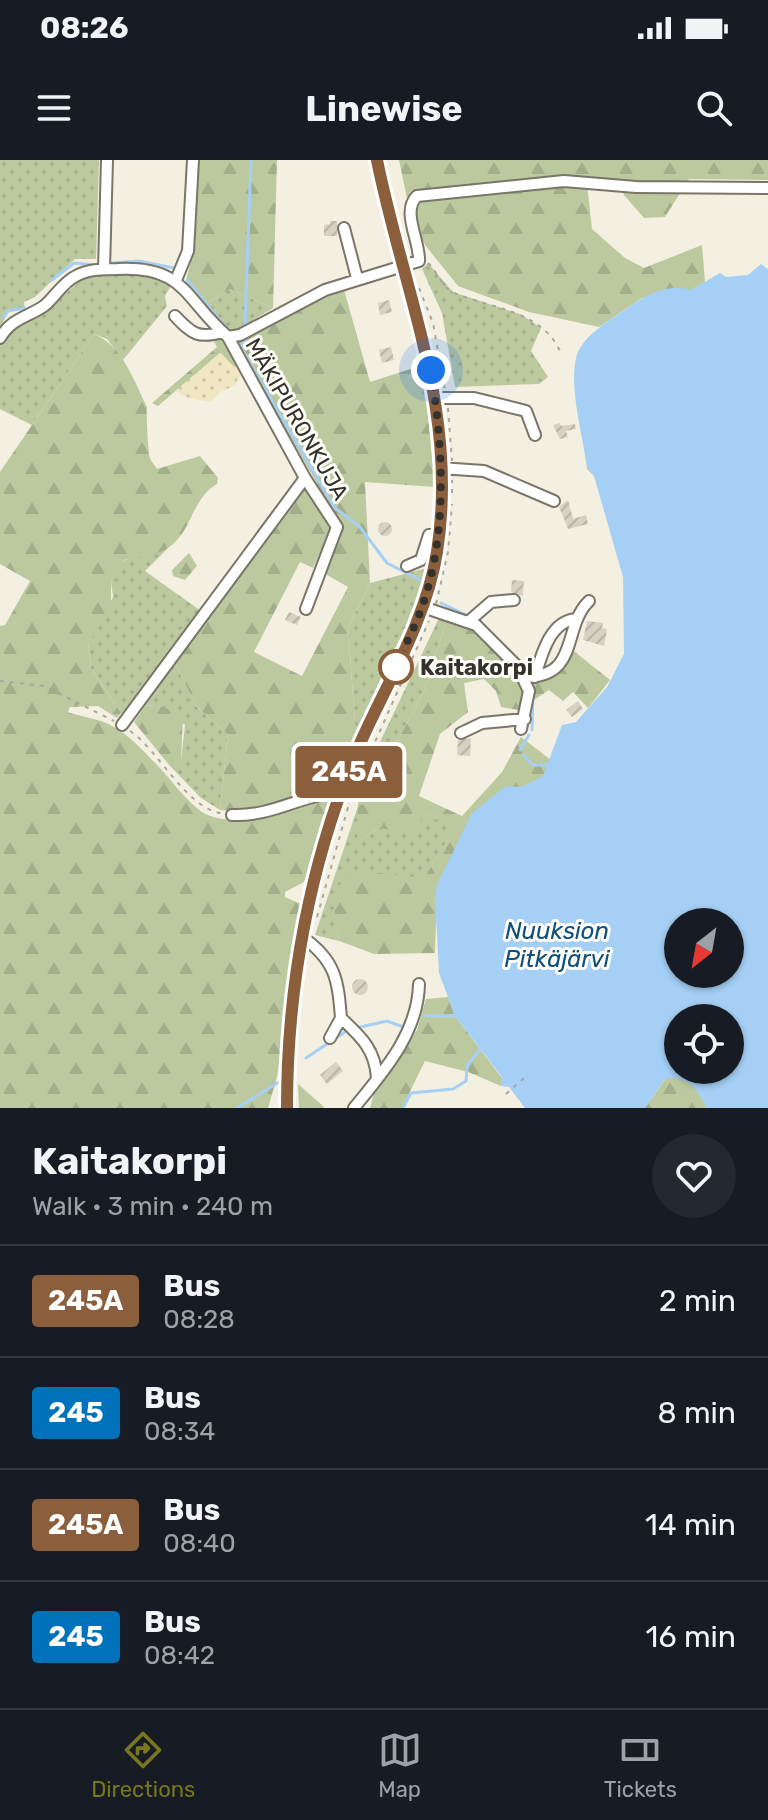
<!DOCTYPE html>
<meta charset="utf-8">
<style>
body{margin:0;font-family:Rubik,sans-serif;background:#242831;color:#f1f3f6;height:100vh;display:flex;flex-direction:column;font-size:30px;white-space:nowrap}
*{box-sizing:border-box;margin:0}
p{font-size:26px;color:#9ea1a6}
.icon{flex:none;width:44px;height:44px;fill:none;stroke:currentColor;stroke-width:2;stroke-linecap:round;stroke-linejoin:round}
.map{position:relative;height:948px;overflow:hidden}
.side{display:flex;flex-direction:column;background:#171b24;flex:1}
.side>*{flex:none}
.badge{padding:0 16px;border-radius:6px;font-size:28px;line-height:52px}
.needle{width:52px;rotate:211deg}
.fabs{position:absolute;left:664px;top:748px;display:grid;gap:16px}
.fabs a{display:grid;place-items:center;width:80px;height:80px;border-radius:50%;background:#171b24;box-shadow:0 2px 6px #0004;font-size:40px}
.you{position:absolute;width:40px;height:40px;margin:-20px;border:6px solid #fff;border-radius:50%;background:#1a73e8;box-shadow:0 0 0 12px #1a73e833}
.map>.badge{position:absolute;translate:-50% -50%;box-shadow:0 0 0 4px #fff}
.round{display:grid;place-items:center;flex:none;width:84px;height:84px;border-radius:42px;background:#242831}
.head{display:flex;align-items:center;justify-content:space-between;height:136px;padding:0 32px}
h1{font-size:38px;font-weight:700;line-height:60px}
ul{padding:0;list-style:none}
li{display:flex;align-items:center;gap:24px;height:112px;padding:0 32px;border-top:2px solid #363941}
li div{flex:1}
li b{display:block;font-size:30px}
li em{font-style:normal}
li .badge{min-width:88px;font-weight:700;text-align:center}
.status{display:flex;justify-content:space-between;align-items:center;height:56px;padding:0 40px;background:#171b24;direction:ltr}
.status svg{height:22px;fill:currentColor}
header{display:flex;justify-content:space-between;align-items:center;height:104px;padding:0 32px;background:#171b24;font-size:36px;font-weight:700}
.tab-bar{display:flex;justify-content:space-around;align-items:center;height:112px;border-top:2px solid #363941;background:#171b24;font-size:22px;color:#9ea1a6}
.tab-bar a{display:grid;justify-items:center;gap:4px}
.tab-bar .on{color:#79771d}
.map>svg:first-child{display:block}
</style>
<div class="status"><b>08:26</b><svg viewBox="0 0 49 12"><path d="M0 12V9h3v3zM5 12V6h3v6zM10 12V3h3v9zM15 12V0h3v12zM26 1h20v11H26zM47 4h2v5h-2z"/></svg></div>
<header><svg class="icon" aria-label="menu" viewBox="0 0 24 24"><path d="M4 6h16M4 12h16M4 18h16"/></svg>Linewise<svg class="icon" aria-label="search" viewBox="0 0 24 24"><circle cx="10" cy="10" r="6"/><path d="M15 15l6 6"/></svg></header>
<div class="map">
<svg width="768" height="948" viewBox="0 0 768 948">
<defs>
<pattern id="green-dots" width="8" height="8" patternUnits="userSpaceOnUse" patternTransform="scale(2)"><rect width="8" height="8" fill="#bcc99f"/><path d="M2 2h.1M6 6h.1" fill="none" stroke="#a2ad89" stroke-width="1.8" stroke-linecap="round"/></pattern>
<pattern id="forest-firs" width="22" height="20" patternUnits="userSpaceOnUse" patternTransform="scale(2)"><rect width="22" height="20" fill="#bcc99f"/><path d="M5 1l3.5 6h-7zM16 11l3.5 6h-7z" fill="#a2ad89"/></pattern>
<pattern id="sand-dots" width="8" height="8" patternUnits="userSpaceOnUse" patternTransform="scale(2)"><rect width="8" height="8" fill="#f0e6c1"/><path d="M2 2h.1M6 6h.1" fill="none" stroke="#cec6a6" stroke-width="1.8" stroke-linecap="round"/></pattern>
<pattern id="building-hatch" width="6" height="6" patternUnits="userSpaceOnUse" patternTransform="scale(2)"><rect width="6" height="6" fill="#d6d1c3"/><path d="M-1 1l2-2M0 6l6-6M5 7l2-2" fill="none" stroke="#b8b4a8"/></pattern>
</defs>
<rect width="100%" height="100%" fill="#f4f0e1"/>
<path fill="url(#green-dots)" d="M0,0h99l-3,99h-21l-40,38 -11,5 1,6 -16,3 -9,17z
M428,103l25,29 69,23 19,13 -10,23 17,26 -9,7 -84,3 -13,-74 -20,-44z
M131,111l17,1 24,12 -7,12 2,10 -44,54 -16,-21 -13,-5 -62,91 -32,-16v-65l6,-11 41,-24 39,-33z
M230,129l43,19 -36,22 -12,-1 -21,-24z
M168,388l-23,23 56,40 -73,102h-7l-30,-45 -3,-24 25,-47 -2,-16 6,-14 8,-7z
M427,408l-13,46 -27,49 -31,74 -8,-109 22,-45z
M439,458l8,1 -22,70 -35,66v42l-32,45 21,-14 47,-15 28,16 -30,49 -90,19 5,44 -24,-6 43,-129 1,-20z
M175,503l21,43 32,29 -8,75 -19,-12 -31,-32 11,-5 4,-36 -29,-20 -11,1z"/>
<path fill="url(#forest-firs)" d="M199,0h78l-4,148 -43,-19 -26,16 -19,-21 10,-38z
M399,0h369v20l-79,-1 -24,38 -21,1 -20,-23 -3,-9 -34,-3 5,46 33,29 19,10 58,-23 3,37 -14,8 -49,8 -43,29 -70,-15 -71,-26 -33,-41 -15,-32z
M343,126l27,96 53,-17 12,122 -70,-5 5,101 -22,45 8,109 -21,50 -15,1 -69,24 -31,-2 8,-75 -32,-29 -21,-43 130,-178 26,43 -18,40 -13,-6 -46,90 48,24 46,-89 -26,-15 21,-44 -108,-186z
M94,174c29,12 40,47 53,73 -1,3 1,47 3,51 1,4 5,7 7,11l43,-13 18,22 -1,6c-26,15 -24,47 -49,64 -11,8 -31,9 -44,12l-13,20v29l-23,35 3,24 30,45 -4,5 -19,-12 -28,1 -2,5c16,6 32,6 46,15 19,11 31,26 46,41 12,13 24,30 38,41 29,25 99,0 131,-10l-25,83 -19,10v5l16,7 -24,173 -9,31h-268v-482l5,-1 25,-44 -30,-17v-92z
M218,178l7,2 13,20 -1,7 -6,-1 -11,-13 -62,53 -6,-3 65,-56 -3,-5z
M189,393l8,13 -12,14 -12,-4 -1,-6z
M447,459l26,10 50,51 24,-6 23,-26 40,32 -22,28 -15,-16 -10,9 -14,-11 -30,20 -18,-3 -5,-16 -12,-12 -20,4 4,29 -28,22 -21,62 43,20 40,-44 19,-35 30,23 -8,17 -21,10 -75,79 -10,19 -2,68 -61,1 -35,-13 -6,-44 15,-27 76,8 29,-48 -27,-17 -14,21 -33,-6 -22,15 1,-37 32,-9v-42l35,-66z
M156,545l27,10 -2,47 -11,4 -36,-44 11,-16z
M448,837l7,19 47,62 -1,8 -33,-14 -43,-11 -23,47h-32l5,-19 42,-59 9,-31z
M681,917l14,8 12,23h-62l21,-30z
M298,924l24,21 2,3h-25z"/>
<path fill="url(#sand-dots)" d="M221,193l14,15 3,-8 5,10 -8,15 -16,8 -8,9 -23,-4 -13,-7z"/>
<path fill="#a5cff4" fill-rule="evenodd" d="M761,104l7,5v839h-61c-11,-20 -17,-31 -41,-30l-21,30h-120l-16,-21 -8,-1 1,-9 -47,-61 -16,-43 -4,-74 2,-14 35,-72 34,-27 16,1 21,-11 19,-51 14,-3 31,-35 17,-33 -1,-77 -29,-101 -7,-7c-4,-34 -18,-78 -11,-111 5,-22 36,-39 53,-51 20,-14 39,-24 62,-17l29,-17 6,4 22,-2zM678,762h52v52h-52zM678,858h52v52h-52z"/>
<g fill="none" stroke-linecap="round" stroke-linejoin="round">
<path stroke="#a5cff4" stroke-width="3" d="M113,103l26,-2 35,7
M52,120l22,-17 23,2
M187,120l40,49
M3,158l5,-7 16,-3
M245,165l6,-165
M245,180l-4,8 94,160 24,18 28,37 35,18
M441,443l25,12
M532,570l1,-38
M520,590l9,-15
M523,595l10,10h15
M424,856h31
M356,868l31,-7 19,7
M306,898l39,-26
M237,948l42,-26
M403,948l8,-15 42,-4 13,-8 1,-15 13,-17"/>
</g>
<path fill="url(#building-hatch)" d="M330,61h7v15h-13v-11l6,-1z
M389,140l3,12 -12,3 -2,-12z
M391,187l3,13 -12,3 -3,-13z
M560,263l1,3 14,-2 1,5 -10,2 2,6 -8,2 -7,-14z
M568,340l5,19 13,-4 2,9 -20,5 -9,-22z
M378 369a7 7 0 1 1 14 0a7 7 0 1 1-14 0Z
M512,420l12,1 -1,15 -12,-4z
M289,452l12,5 -4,8 -12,-5z
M587,461l16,2 -1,5 5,1 -3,17 -21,-6z
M578,541l5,8 -11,8 -6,-7z
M471,578l-1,18 -13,-1 1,-15z
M352 827a8 8 0 1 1 16 0a8 8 0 1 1-16 0Z
M336,902l7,9 -16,13 -7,-9z"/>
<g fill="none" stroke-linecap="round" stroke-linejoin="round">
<g stroke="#797568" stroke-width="14">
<path id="minor" d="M344,68l13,50
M104,109l3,-109
M176,120l12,-29 5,-91
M175,156c17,18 23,23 48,16
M228,177l77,141 32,49 -31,82
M0,178c12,-20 26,-20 44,-32 11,-9 19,-24 32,-30 12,-7 29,-7 42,-7 68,-3 66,30 110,68l12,-2 85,-45 94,-29c1,-20 -18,-50 -2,-65l147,-15 72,6 132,1
M435,238h39l52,13 9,24
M440,308l44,3 70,30
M407,406l14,-6 8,-25 10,-1
M423,447l53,18 41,41 12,25 -8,38
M468,462l23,-20 23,-2
M526,517c54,-1 36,-50 63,-76
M535,517c6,-21 15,-57 42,-58
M122,565l183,-247
M461,573l21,-10 43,-4
M232,655c47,2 76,-27 120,-21
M302,777c34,23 36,44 39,81 20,19 34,31 36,60
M330,878l11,-20
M287,948c0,-122 23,-247 71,-360 28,-64 68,-126 79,-196 22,-141 -33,-259 -60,-392
M354,948c30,-37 64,-75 65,-124"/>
</g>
<path stroke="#a9a69a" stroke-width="2" stroke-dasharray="4 6" stroke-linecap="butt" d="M428,103c9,8 13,23 24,29 38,17 88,17 108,59
M419,128l14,35 12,67
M448,248l4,53
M452,333v-13
M436,444l12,-52 4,-48
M0,521l44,5 70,35
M130,571c30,20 56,79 95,83
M355,627l74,-166
M317,757l32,-113
M506,934l18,-16"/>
<use href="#minor" stroke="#fff" stroke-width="10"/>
</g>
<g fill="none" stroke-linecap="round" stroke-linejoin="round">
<g stroke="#fff" stroke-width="18">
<path id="line" d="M287,948c0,-123 23,-247 71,-360 28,-64 68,-126 79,-196 22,-141 -33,-258 -60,-392"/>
</g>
<use href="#line" stroke="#8b5e3c" stroke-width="12"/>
<path stroke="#33312b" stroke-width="8" stroke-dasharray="0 14.4" d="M396,507c8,-21 20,-41 27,-63 25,-75 20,-156 8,-234"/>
</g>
<circle fill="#fff" stroke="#8b5e3c" stroke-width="4" cx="396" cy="507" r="16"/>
<g text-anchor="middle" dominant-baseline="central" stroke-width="6" stroke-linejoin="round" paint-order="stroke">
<g font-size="22" fill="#33312b" stroke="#fffdf7">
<text transform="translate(297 259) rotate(60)">MÄKIPURONKUJA</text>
</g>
<g font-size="22" font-weight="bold" fill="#33312b" stroke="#fffdf7" text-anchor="start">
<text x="420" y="507">Kaitakorpi</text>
</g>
<g font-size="24" font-style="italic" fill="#0d4f7d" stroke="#fffdf7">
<text x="557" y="771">Nuuksion<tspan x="557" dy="28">Pitkäjärvi</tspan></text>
</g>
</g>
</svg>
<div class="fabs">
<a><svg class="needle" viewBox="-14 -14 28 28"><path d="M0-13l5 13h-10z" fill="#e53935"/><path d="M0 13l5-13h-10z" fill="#9ea1a6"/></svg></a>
<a><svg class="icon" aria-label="locate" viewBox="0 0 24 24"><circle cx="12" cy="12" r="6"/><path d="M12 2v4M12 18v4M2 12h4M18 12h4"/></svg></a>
</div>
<div class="you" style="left:431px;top:210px"></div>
<b class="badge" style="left:349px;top:612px;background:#8b5e3c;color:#fff">245A</b>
</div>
<section class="side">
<div class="head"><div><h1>Kaitakorpi</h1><p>Walk · 3 min · 240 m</p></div><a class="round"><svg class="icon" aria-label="heart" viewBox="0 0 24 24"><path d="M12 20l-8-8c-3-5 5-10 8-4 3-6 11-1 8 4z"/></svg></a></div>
<ul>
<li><span class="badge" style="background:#8b5e3c;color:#fff">245A</span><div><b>Bus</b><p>08:28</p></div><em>2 min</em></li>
<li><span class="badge" style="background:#0072bc;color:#fff">245</span><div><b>Bus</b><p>08:34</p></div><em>8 min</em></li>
<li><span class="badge" style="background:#8b5e3c;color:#fff">245A</span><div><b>Bus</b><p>08:40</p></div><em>14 min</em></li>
<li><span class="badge" style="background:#0072bc;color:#fff">245</span><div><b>Bus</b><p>08:42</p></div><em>16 min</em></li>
</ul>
</section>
<nav class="tab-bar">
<a class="on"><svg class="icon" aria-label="directions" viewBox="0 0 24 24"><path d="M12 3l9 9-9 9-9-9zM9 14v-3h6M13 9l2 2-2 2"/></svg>Directions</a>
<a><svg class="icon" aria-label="map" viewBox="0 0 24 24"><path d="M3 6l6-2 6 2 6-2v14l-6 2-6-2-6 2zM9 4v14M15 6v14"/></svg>Map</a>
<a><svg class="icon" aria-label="tickets" viewBox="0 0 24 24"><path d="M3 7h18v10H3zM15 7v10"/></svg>Tickets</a>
</nav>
